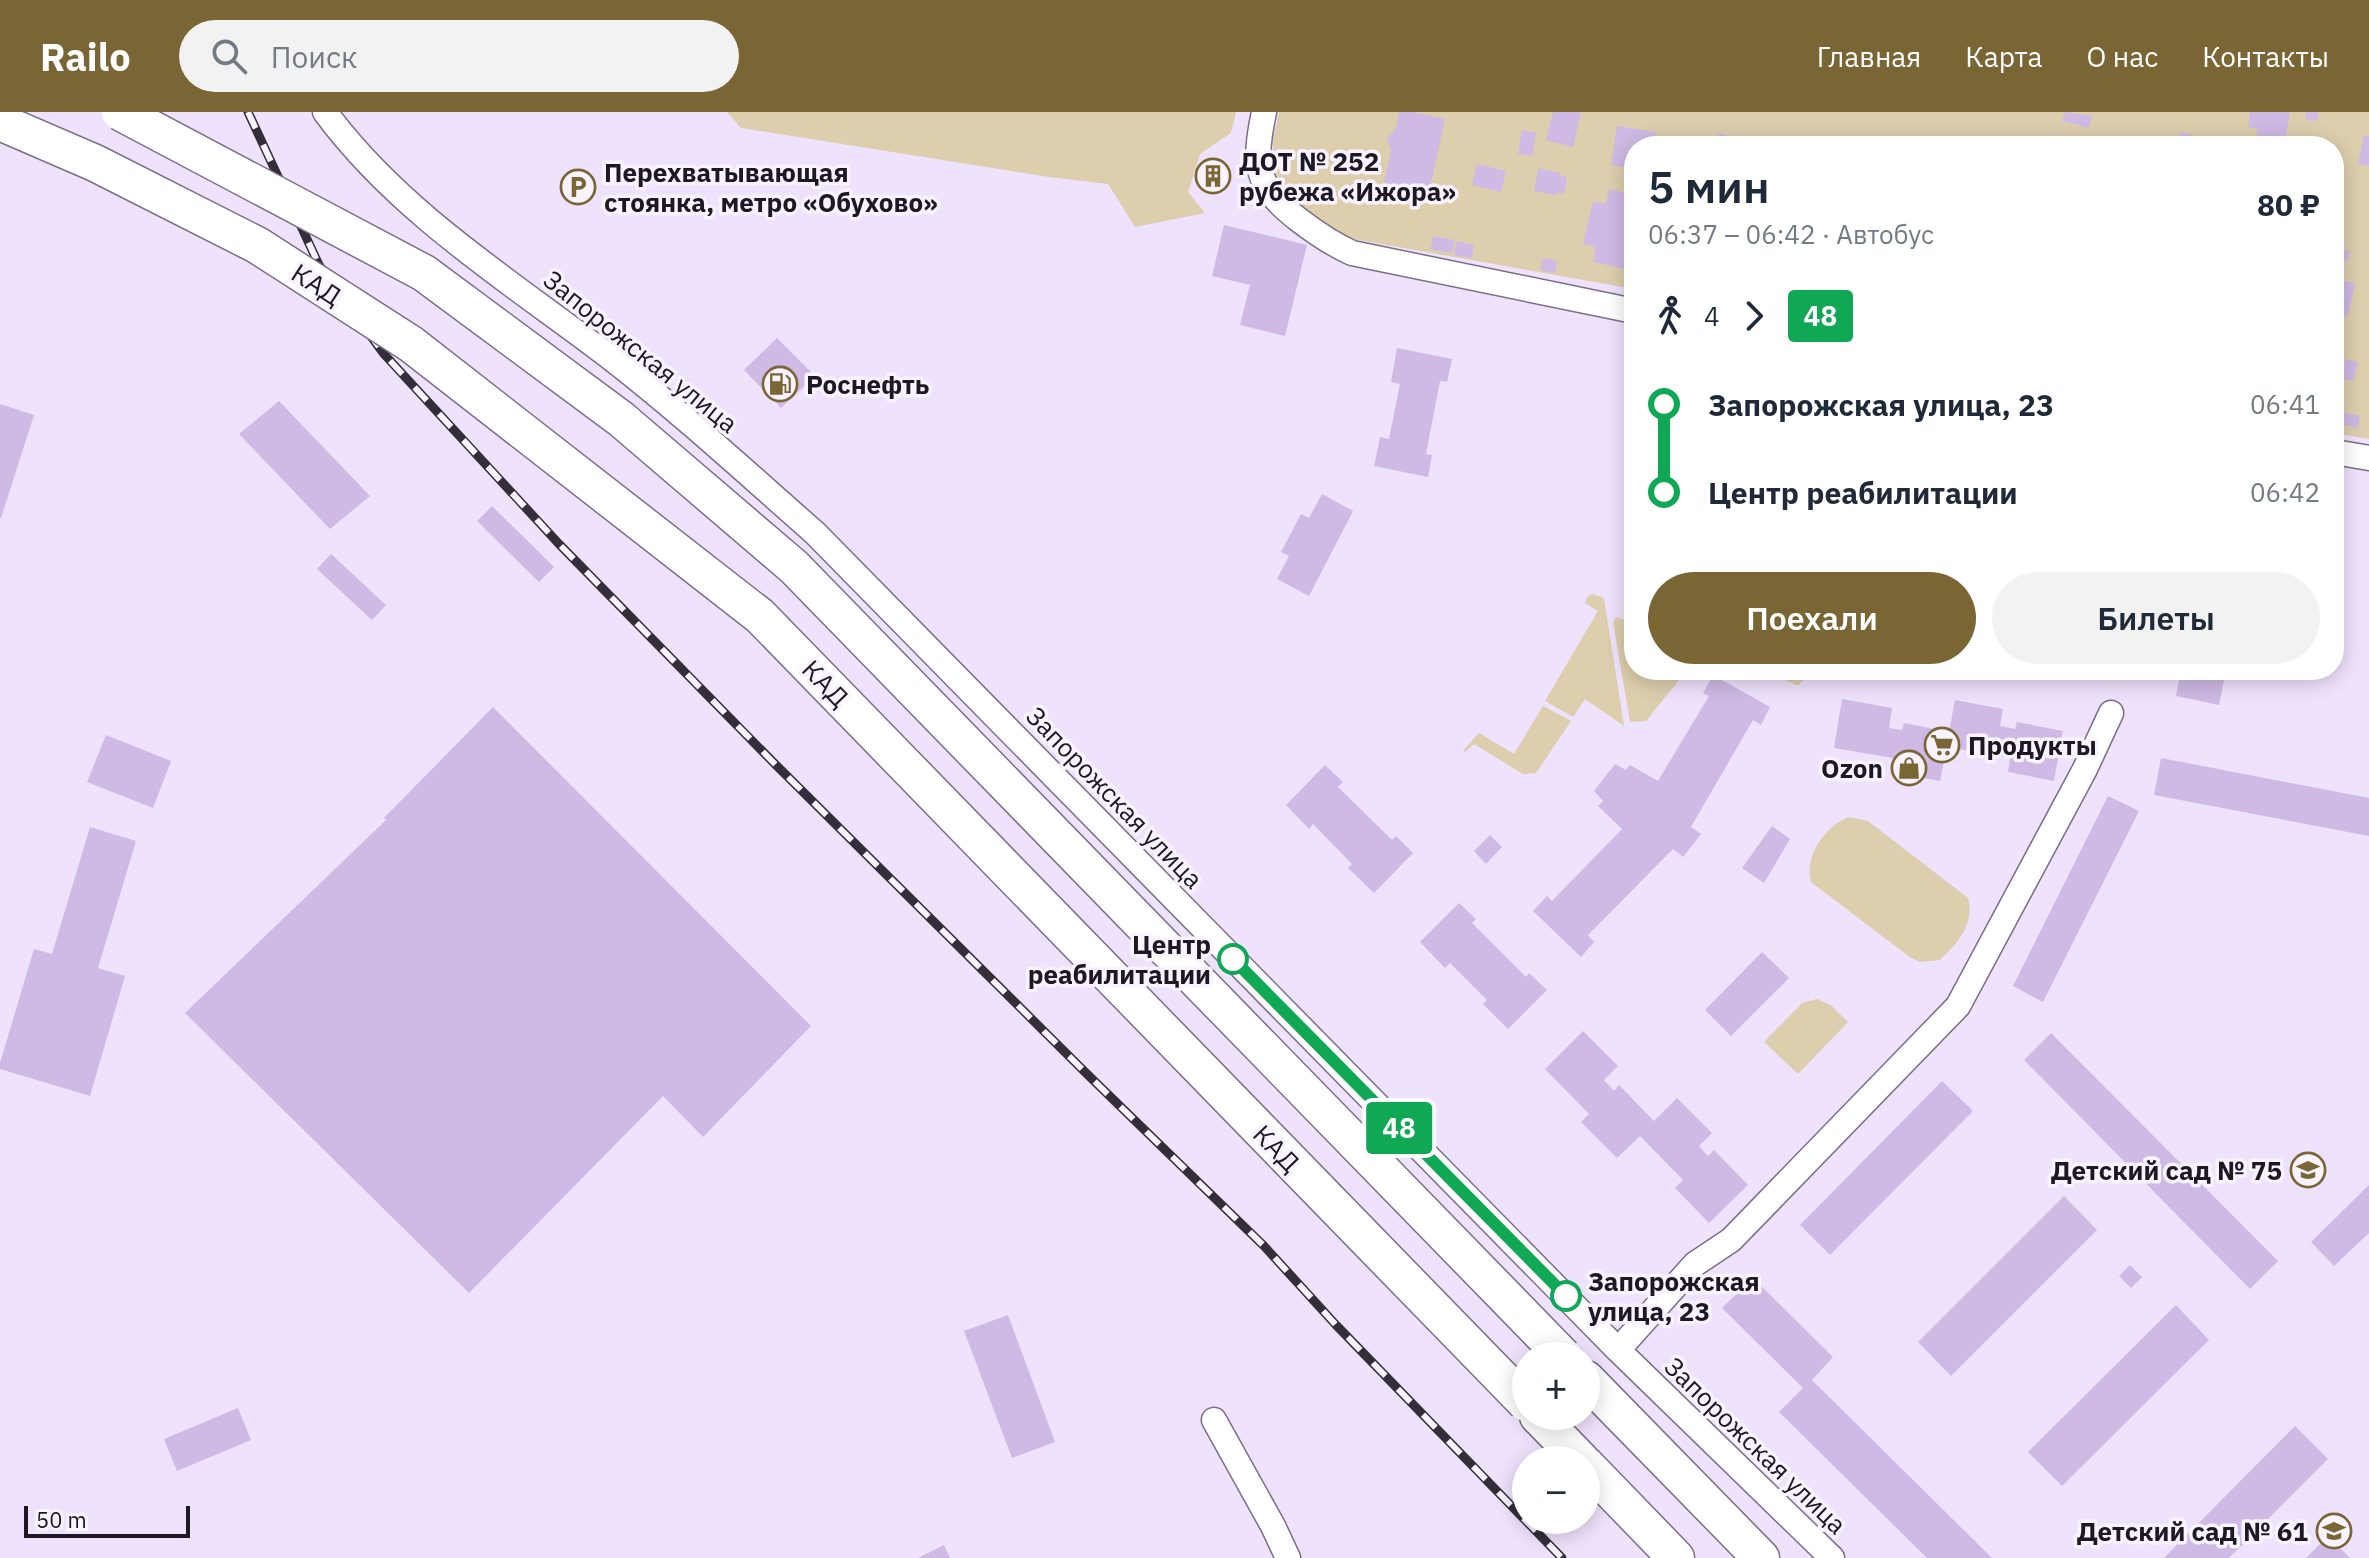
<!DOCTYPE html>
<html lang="ru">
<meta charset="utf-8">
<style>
body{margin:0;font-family:"IBM Plex Sans",sans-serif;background:#f2f2f3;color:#1f2937;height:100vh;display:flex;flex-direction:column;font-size:30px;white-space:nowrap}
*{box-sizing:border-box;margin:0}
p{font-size:26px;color:#747a83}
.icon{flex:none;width:44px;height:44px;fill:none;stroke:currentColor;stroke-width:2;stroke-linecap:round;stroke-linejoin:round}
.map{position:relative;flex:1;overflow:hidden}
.drawer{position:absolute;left:1624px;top:24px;width:720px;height:544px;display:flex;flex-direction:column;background:#fff;border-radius:32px;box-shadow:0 4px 20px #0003}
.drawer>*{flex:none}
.badge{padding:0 16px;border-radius:6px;font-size:28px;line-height:52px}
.tools{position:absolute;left:1512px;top:1230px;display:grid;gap:16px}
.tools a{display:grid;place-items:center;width:88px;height:88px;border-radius:50%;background:#fff;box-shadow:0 4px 20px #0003;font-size:40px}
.scale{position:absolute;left:24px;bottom:20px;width:166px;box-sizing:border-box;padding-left:8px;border:4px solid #1d1821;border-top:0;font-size:22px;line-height:28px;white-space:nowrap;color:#1d1821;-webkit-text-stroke:6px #f8f3fe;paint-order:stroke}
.map>.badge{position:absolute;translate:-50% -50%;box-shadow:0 0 0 4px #fff}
.legs{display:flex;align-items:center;gap:12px;height:88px;padding:0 24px;font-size:26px}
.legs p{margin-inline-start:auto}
.head{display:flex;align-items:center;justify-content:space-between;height:136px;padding:0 24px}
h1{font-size:44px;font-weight:600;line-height:60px}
.primary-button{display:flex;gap:16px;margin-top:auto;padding:16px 24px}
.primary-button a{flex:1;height:92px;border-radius:48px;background:#7a6534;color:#fff;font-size:32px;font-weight:600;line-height:92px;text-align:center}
.primary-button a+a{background:#f2f2f3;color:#1f2937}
ul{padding:0 24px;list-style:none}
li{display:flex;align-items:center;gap:28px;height:88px;font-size:30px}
li i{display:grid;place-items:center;width:12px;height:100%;margin:0 10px;background:currentColor}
li i::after{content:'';width:20px;height:20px;margin:-10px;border:6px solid;border-radius:50%;background:#fff}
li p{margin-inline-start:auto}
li:first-child i{background:linear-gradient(#0000 50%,currentColor 0)}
li:last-child i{background:linear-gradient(currentColor 50%,#0000 0)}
header{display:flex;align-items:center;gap:48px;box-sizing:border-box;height:112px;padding:0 40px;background:#7a6534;color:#fff}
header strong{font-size:38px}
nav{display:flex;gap:44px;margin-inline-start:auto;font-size:28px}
.search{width:560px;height:72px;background:#f2f2f3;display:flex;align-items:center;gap:20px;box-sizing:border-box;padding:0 28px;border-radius:44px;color:#747a83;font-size:30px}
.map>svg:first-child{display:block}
</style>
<header>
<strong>Railo</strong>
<div class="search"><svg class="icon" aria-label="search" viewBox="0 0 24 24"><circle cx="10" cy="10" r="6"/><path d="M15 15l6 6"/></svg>Поиск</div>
<nav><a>Главная</a><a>Карта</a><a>О нас</a><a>Контакты</a></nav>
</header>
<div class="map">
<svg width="2369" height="1446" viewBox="0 0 2369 1446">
<rect width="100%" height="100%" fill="#efe2fd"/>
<path fill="#ddcead" d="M727,0h509l-5,21 -31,21 -12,38 17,21 -70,14 -27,-43 -59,-7 -308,-49z
M1279,0h1090v327l-35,-6v-287h-700v143l-292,-52 -45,-33 -17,-18 -7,-22v-24z
M1592,482l12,4 20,128 -39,-27 -12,18 -28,-16 53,-90 -13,-8 2,-6z
M1616,505l18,6v47h53l-41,51 -16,1 -17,-100z
M1761,558h37l5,10 -4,5h-3z
M1543,594l28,15 -35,52 -13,1 -49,-30 -9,8 -2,-1 16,-18 35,21z
M1849,705l19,4 100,77c7,26 -10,45 -28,62l-20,2 -9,-4 -100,-76c-7,-26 14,-56 38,-65z
M1817,887l15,7 16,16 -50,52 -34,-32 38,-39z"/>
<path fill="#cebae4" d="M1399,0h14l32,7 -17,78 -10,-3v4l-26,-5 1,-4 -10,-2 8,-36 -4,-12 9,-11z
M1553,0h28l-8,35 -27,-7z
M2065,0l27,4 -3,12 -27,-7z
M2250,0h40l-6,34 -29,-3 3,-14 -10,-2z
M2306,0h13l-2,9 -12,-2z
M1617,14l39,6 -2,14h-20v23l-23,-4z
M1522,18l14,3 -4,23 -14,-2z
M2180,20l16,4 -2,10 -16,-4z
M1719,21l11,3 -3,10h-11z
M2364,23l5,1v30l-11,-2z
M2209,24l29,6 -1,4h-29z
M1477,52l29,7 -5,21 -29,-7z
M1207,55l16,4 -4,15 -16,-5z
M1538,56l22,5v3l7,1 -3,17 -8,-2v3l-22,-4z
M1609,77l25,6v59l-4,16 -37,-8 3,-15 -13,-3 10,-43 13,3z
M1224,113l83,20 -22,91 -45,-11 10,-40 -38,-9z
M1433,124l21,4 -2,13 -22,-4z
M1456,129l18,4 -2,13 -18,-3z
M2335,136l15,3 -2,10 -14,-3z
M1543,146l14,3 -2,12 -15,-3z
M2334,167l21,4 -7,33 -10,-2v3l-4,-1z
M777,226l38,38 -34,32 -37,-38z
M1397,236l55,11 -5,23 -7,-1 -14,73 6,1 -4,22 -54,-11 6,-29 9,2 11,-55 -9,-2z
M2346,247l12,3 -5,19 -12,-3z
M279,289l91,95 -40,33 -91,-95z
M0,292l34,11 -33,103h-1z
M2342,300l18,4 -2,12 -18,-4z
M1322,382l31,17 -44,85 -32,-17 12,-23 -8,-4 20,-38 8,4z
M492,394l62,61 -15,15 -62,-61z
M331,442l55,51 -14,15 -55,-51z
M2181,558h45l-7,35 -43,-9z
M1713,563l57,32 -9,18 -8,-5 -62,107 10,7 -18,23 -10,-8 -85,86 6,7 -13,15 -48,-46 14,-15 5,5 70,-72 -24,-23 5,-5 -9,-10 21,-27 11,6 4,-5 28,16 51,-85 -6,-3z
M1842,587l50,9 -3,20 13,2 2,-7 45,9 6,-32 48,9 -3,17 15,3 2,-7 46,9 -9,50 -46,-9 2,-14 -63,-11 -7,34 -43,-8 2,-14 -65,-11z
M493,595l318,319 -108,111 -40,-41 -194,197 -284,-280 201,-193 -2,-2z
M106,623l65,26 -18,47 -66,-26z
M2161,646l208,40v38l-215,-41z
M1325,653l18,17 -5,5 54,53 4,-4 17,17 -39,40 -26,-25 4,-4 -39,-40 -4,5 -23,-24z
M2108,684l31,15 -96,191 -30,-16z
M1772,714l18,13 -26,44 -22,-15z
M90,715l46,14 -38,127 27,8 -35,120 -90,-27v-6l34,-114 18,5z
M1490,723l12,12 -16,17 -12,-13z
M1459,791l17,16 -4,4 54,54 3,-4 18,17 -39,39 -25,-25 4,-4 -37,-37 -5,5 -25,-26z
M1762,840l27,26 -58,58 -26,-26z
M1583,919l35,35 -14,14 10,11 5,-6 35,36 23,-23 35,35 -13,13 9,10 6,-6 34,35 -39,38 -34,-35 8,-8 -43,-44 -23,22 -36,-36 8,-8 -44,-45z
M2051,921l227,228 -28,28 -226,-229z
M1942,969l31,30 -143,144 -30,-30z
M2369,1073v48l-35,33 -23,-24z
M2064,1084l33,34 -146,146 -33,-34z
M2130,1153l12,12 -11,11 -12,-12z
M1753,1166l80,79 -21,23 180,178h-65l-148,-146 24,-24 -81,-80z
M2176,1193l33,35 -147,146 -34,-34z
M1008,1203l47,127 -43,16 -48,-127z
M238,1296l13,32 -74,31 -13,-32z
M2295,1314l33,33 -99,99h-65z
M2328,1424l22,22h-44z
M944,1433l6,13h-32z"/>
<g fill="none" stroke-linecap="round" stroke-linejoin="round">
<g stroke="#7a6f87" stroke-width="27">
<path id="minor" d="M325,0c76,103 191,173 291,250 69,54 133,113 199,171l803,817 214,208
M1264,0c-11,53 -9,74 35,108 17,13 33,24 53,33l282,58
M2334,340l35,6
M1618,1238l77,-86 36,-24 227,-234 127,-237 26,-56
M1214,1308l59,106 15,32"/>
</g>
<g stroke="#7a6f87" stroke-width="39">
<path id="highway" d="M1586,1267l175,179
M1538,1304l43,44
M1586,1353l90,93"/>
</g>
<use href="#minor" stroke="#fff" stroke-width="24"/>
<use href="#highway" stroke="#fff" stroke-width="36"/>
<g stroke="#342e39" stroke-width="9">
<path id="rail" d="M248,0l71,153 65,89 175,190 215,219 313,311 177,172 72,79 226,233"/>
</g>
<use href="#rail" stroke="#f8f3fe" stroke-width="6" stroke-dasharray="18" stroke-linecap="butt"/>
<g stroke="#7a6f87" stroke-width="39" stroke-linecap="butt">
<path id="highway-bridge" d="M120,0l304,161 197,146 173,148 769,789
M0,10l95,41 162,82 154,99 349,272 766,787"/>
</g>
<use href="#highway-bridge" stroke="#fff" stroke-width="36"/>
</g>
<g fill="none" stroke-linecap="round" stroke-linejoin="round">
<g stroke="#fff" stroke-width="18">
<path id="line-1" d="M1233,847l333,337"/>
</g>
<use href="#line-1" stroke="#10a855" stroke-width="12"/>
</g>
<defs>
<g id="building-ring" transform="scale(1.8)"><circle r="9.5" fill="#f8f3fe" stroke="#7a6534" stroke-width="1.5"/><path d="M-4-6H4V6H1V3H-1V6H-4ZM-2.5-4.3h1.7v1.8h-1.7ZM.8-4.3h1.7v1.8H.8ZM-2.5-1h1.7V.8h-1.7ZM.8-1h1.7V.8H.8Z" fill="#7a6534"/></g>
<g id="parking-ring" transform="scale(1.8)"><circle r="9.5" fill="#f8f3fe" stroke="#7a6534" stroke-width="1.5"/><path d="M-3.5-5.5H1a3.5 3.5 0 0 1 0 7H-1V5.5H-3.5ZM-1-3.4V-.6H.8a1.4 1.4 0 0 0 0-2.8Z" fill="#7a6534"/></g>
<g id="fuel-ring" transform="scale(1.8)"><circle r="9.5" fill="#f8f3fe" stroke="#7a6534" stroke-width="1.5"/><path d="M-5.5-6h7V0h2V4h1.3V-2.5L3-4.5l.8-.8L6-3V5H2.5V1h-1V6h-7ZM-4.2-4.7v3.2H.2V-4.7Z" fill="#7a6534"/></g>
<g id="supermarket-ring" transform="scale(1.8)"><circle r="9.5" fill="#f8f3fe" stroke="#7a6534" stroke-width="1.5"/><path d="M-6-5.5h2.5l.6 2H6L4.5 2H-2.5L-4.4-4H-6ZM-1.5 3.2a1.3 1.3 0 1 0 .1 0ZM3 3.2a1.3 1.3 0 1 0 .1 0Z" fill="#7a6534"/></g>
<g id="shop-ring" transform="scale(1.8)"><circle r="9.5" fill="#f8f3fe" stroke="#7a6534" stroke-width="1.5"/><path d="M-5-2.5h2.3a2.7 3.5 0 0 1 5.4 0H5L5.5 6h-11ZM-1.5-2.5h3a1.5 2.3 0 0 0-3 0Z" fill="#7a6534"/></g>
<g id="school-ring" transform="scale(1.8)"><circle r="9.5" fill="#f8f3fe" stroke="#7a6534" stroke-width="1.5"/><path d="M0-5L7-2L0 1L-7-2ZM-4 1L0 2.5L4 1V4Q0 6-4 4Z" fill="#7a6534"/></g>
</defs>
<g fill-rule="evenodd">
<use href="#building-ring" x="1213" y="64"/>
<use href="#parking-ring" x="578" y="75"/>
<use href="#fuel-ring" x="780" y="272"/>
<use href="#supermarket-ring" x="1942" y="633"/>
<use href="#shop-ring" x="1909" y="656"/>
<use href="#school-ring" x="2308" y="1058"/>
<use href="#school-ring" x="2334" y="1419"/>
</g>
<g fill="#fff" stroke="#10a855" stroke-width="4">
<circle cx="1233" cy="847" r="14"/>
<circle cx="1566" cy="1184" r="14"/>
</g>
<g text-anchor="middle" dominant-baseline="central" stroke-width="7" stroke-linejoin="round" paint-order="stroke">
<g font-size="26" font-weight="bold" fill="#1d1821" stroke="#f8f3fe" text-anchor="start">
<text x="1239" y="49">ДОТ № 252<tspan x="1239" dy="30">рубежа «Ижора»</tspan></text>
<text x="604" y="60">Перехватывающая<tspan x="604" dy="30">стоянка, метро «Обухово»</tspan></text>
<text x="806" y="272">Роснефть</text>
<text x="1968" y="633">Продукты</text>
<text x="1883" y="656" text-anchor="end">Ozon</text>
<text x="2282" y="1058" text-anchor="end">Детский сад № 75</text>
<text x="2308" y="1419" text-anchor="end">Детский сад № 61</text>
</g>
<g font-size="26" fill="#1d1821" stroke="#f8f3fe">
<text transform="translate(317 172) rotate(33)">КАД</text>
<text transform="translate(641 239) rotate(39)">Запорожская улица</text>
<text transform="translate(826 571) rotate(46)">КАД</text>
<text transform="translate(1115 685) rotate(46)">Запорожская улица</text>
<text transform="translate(1277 1036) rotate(46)">КАД</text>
<text transform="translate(1756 1333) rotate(44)">Запорожская улица</text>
</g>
<g font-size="26" font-weight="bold" fill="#1d1821" stroke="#f8f3fe" text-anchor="end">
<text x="1211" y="832">Центр<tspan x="1211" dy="30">реабилитации</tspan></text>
<text x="1588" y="1169" text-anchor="start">Запорожская<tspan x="1588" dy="30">улица, 23</tspan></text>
</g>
</g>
</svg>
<div class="tools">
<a>+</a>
<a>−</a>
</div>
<div class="scale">50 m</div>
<b class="badge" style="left:1399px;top:1016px;background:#10a855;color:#fff">48</b>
<section class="drawer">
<div class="head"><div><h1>5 мин</h1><p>06:37 – 06:42 · Автобус</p></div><b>80 ₽</b></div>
<div class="legs"><svg class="icon" aria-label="walk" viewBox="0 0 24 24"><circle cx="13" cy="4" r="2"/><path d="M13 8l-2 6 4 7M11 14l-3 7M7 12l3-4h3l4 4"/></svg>4<svg class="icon" aria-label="forward" viewBox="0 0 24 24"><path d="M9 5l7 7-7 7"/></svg><b class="badge" style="background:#10a855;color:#fff">48</b></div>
<ul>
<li><i style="color:#10a855"></i><b>Запорожская улица, 23</b><p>06:41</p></li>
<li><i style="color:#10a855"></i><b>Центр реабилитации</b><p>06:42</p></li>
</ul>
<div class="primary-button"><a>Поехали</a><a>Билеты</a></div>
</section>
</div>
